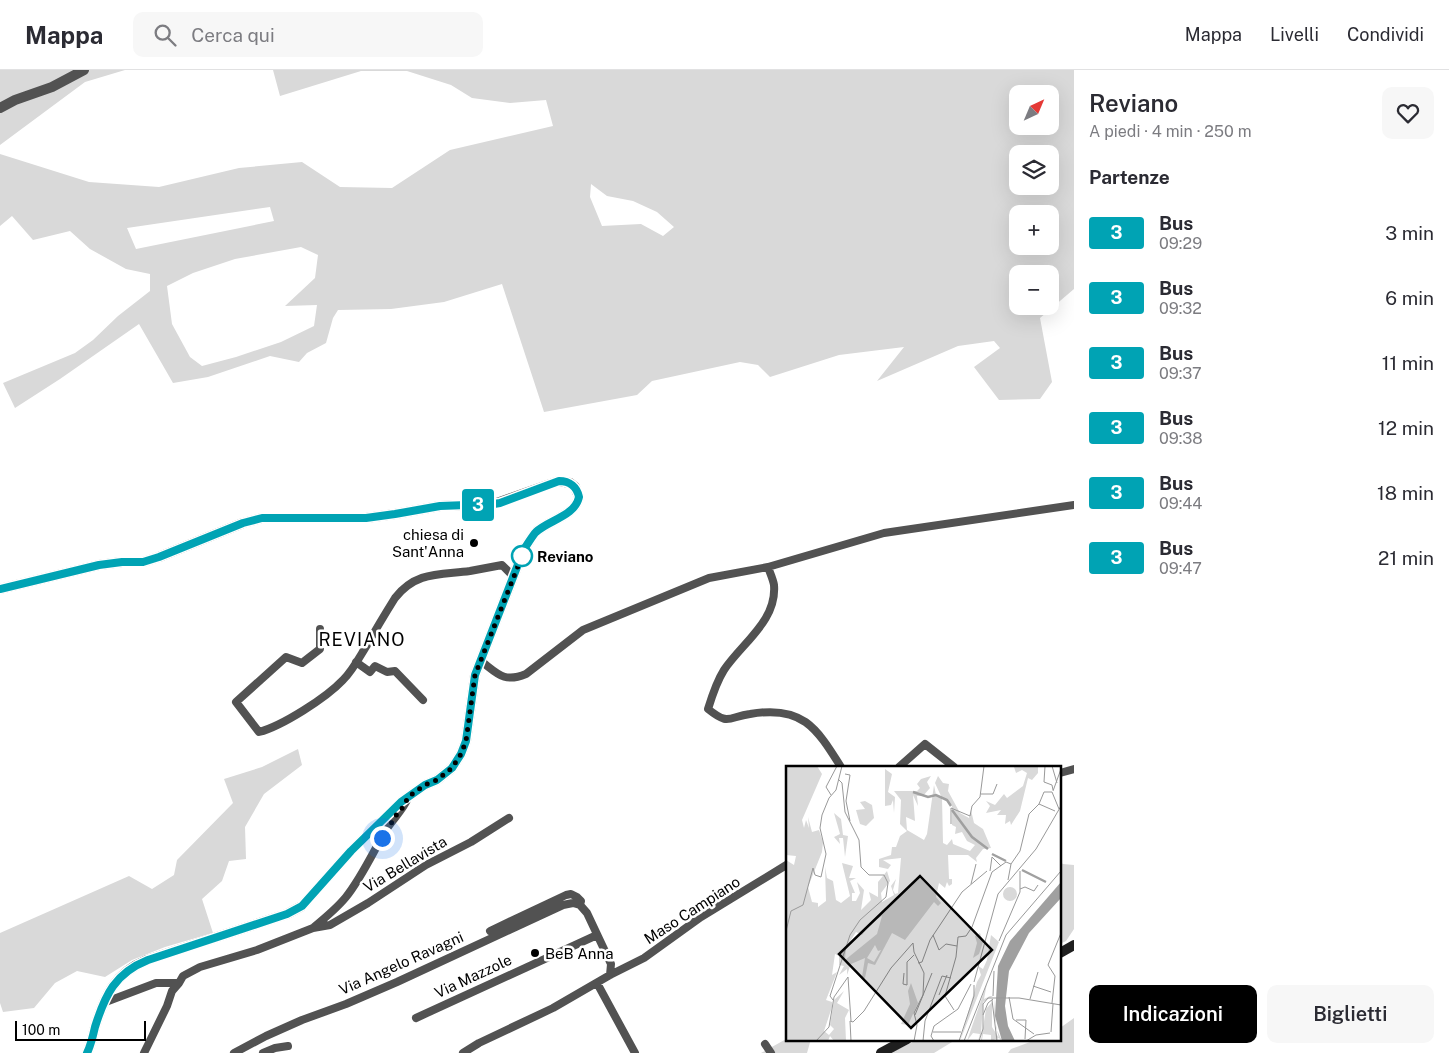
<!DOCTYPE html>
<html lang="it">
<meta charset="utf-8">
<style>
body{margin:0;font-family:"Public Sans",sans-serif;background:#f7f7f7;color:#2b2b33;height:100vh;display:flex;flex-direction:column;font-size:19px;white-space:nowrap}
*{box-sizing:border-box;margin:0}
p{font-size:16px;color:#7c7c81}
.icon{flex:none;width:28px;height:28px;fill:none;stroke:currentColor;stroke-width:2;stroke-linecap:round;stroke-linejoin:round}
.map{position:relative;flex:1;overflow:hidden}
.sheet{display:flex;flex-direction:column;background:#fff;width:375px}
.sheet>*{flex:none}
.badge{padding:0 10px;border-radius:4px;font-size:18px;line-height:32px}
.needle{width:32px;rotate:44deg}
.buttons{position:absolute;left:1009px;top:15px;display:grid;gap:10px}
.buttons a{display:grid;place-items:center;width:50px;height:50px;border-radius:10px;background:#fff;box-shadow:0 5px 20px #0002;font-size:25px}
.scale{position:absolute;left:15px;bottom:12px;width:131px;box-sizing:border-box;padding-left:5px;border:2px solid #000;border-top:0;font-size:14px;line-height:18px;white-space:nowrap;color:#000;-webkit-text-stroke:4px #fff;paint-order:stroke}
.you{position:absolute;width:25px;height:25px;margin:-12px;border:4px solid #fff;border-radius:50%;background:#1a73e8;box-shadow:0 0 0 8px #1a73e833}
.map>.badge{position:absolute;translate:-50% -50%;box-shadow:0 0 0 2px #fff}
h2{padding:0 15px;font-size:19px;line-height:45px}
.round{display:grid;place-items:center;flex:none;width:52px;height:52px;border-radius:10px;background:#f7f7f7}
.summary{display:flex;align-items:center;justify-content:space-between;height:85px;padding:0 15px}
h1{font-size:24px;font-weight:600;line-height:38px}
.action{display:flex;gap:10px;margin-top:auto;padding:10px 15px}
.action a{flex:1;height:58px;border-radius:10px;background:#000;color:#fff;font-size:20px;font-weight:600;line-height:58px;text-align:center}
.action a+a{background:#f7f7f7;color:#2b2b33}
ul{padding:0;list-style:none}
li{display:flex;align-items:center;gap:15px;height:65px;padding:0 15px}
li div{flex:1}
li b{display:block;font-size:19px}
li em{font-style:normal}
li .badge{min-width:55px;font-weight:700;text-align:center}
header{display:flex;align-items:center;gap:30px;box-sizing:border-box;height:70px;padding:0 25px;background:#fff;border-bottom:1px solid #e1e1e2}
header strong{font-size:24px}
nav{display:flex;gap:28px;margin-inline-start:auto;font-size:18px}
.search{width:350px;height:45px;background:#f7f7f7;display:flex;align-items:center;gap:12px;box-sizing:border-box;padding:0 18px;border-radius:10px;color:#7c7c81;font-size:19px}
main{display:flex;flex:1;min-height:0}
.map>svg:first-child{display:block}
</style>
<header>
<strong>Mappa</strong>
<div class="search"><svg class="icon" aria-label="search" viewBox="0 0 24 24"><circle cx="10" cy="10" r="6"/><path d="M15 15l6 6"/></svg>Cerca qui</div>
<nav><a>Mappa</a><a>Livelli</a><a>Condividi</a></nav>
</header>
<main>
<div class="map">
<svg width="1074" height="983" viewBox="0 0 1074 983">
<rect width="100%" height="100%" fill="#fff"/>
<path fill="#d9d9d9" fill-rule="evenodd" d="M0,0h125l-40,12 -85,63z
M273,0h801v219l-34,29 12,64 -12,17 -41,1 -25,-33 26,-19 -6,-7 -36,5 -81,35 27,-34 -65,8 -69,22 -12,-12 -18,-3 -88,19 -15,14 -93,17 -42,-128 -58,18 -53,7 -53,1 -5,8 -7,25 -19,10 -8,9 -29,-6 -62,21 -35,6 -34,-59 -79,55 -45,29 -12,-25 72,-30 18,-13 25,-24 32,-25v-17l-24,-5 -36,-20 -20,-18 -37,9 -21,-24 -12,10v-72l89,28 70,5 80,-19 63,-6 38,25 52,1 58,-38 103,-24 -7,-26 -36,3 -38,-5 -21,-13 -44,-14h-46l-81,25zM1018,24h32v32h-32zM1018,84h32v32h-32zM591,114l16,12 26,5 24,11 17,15 -11,9 -22,-12 -39,2 -12,-29zM270,137l4,14 -138,28 -9,-21zM1018,144h32v32h-32zM301,177l17,8 -3,23 -30,28 32,-1 -3,21 -33,16 -45,15 -34,9 -12,-9 -18,-33 -5,-38 26,-13 42,-14zM1018,204h32v32h-32z
M298,679l4,16 -38,29 -19,33 1,32 -17,2 -7,20 -20,18 11,34 -48,14 -33,13 -27,17 -28,-6 -22,12 -21,25 -31,4 -3,-9v-70l129,-57 23,13 22,-14 3,-15 56,-57 -9,-24 38,-12z
M1060,792l3,2 11,1v64l-8,12 -6,3z
M1074,948v35h-66l3,-4 27,-10h22v-11z
M788,968v1h23l-4,14h-46z
M919,969h38l-23,14h-44z"/>
<g fill="none" stroke-linecap="round" stroke-linejoin="round">
<path stroke="#525252" stroke-width="8" d="M768,497c2,6 5,12 6,18 3,36 -32,58 -50,85 -7,11 -12,26 -16,39 21,17 20,8 42,5 52,-9 66,13 91,53
M320,559v20l-18,14 -16,-6 -50,45 23,30c23,-6 67,-34 84,-52 10,-10 17,-24 24,-35 9,-16 18,-31 28,-47 21,-27 45,-23 75,-27 11,-2 21,-4 32,-6l11,11
M481,591c17,13 23,22 45,13l57,-44 126,-52 59,-11 116,-34 190,-28
M356,592l14,10 5,-6 12,6 8,-1 28,29
M899,697l26,-23 29,23
M1060,703l14,-4
M314,857c11,-9 23,-19 32,-30 16,-20 27,-45 40,-67 7,-11 17,-20 22,-32
M490,861l76,-36 5,-1 6,3 4,4 -1,4
M597,913l38,70
M103,933l53,-20h23l4,-7 17,-9 57,-17 56,-22 17,-3 38,-22 58,-38 45,-23 38,-24
M416,948l181,-83
M765,974l6,9
M144,983l23,-47 5,-15 7,-8
M234,983l32,-17 36,-16 44,-16 51,-22 166,-77 10,-2 7,2 7,8 24,51 -1,11
M263,983l12,-5 13,-2
M463,983l16,-10 74,-35 57,-33 34,-17 57,-41 87,-53"/>
<path stroke="#525252" stroke-width="10" d="M0,38l15,-8 37,-13 32,-17
M0,519l99,-24 23,-3h21l16,-5 84,-34 19,-5h104l29,-4 45,-8 54,-2 65,-23 11,2 5,4 4,10c-4,19 -30,23 -43,35 -4,4 -8,12 -12,17l-49,126 -9,66 -5,13 -9,14 -15,12 -12,5 -24,17 -50,49 -49,55 -15,8 -140,46c-32,13 -42,35 -52,67 -2,9 -4,18 -8,26"/>
<path stroke="#1f1f1f" stroke-width="10" d="M1060,883l14,-8
M881,983l26,-14"/>
</g>
<g fill="none" stroke-linecap="round" stroke-linejoin="round">
<g stroke="#fff" stroke-width="11">
<path id="line" d="M0,519l99,-24 23,-3h21l16,-5 84,-34 19,-5h104l29,-4 45,-8 54,-2 6,-1 59,-22c11,0 18,6 20,16 -4,19 -30,23 -43,35 -4,4 -8,12 -12,17l-49,126 -9,66 -5,13 -9,14 -15,12 -12,5 -24,17 -50,49 -49,55 -15,8 -139,46c-33,13 -43,35 -53,67 -2,9 -4,18 -8,26"/>
</g>
<use href="#line" stroke="#00a3b4" stroke-width="8"/>
<path stroke="#000" stroke-width="5" stroke-dasharray="0 9" d="M382,768l15,-24 7,-8 4,-9 17,-12 12,-5 15,-12 9,-14 5,-13 9,-66 47,-119"/>
</g>
<g fill="#000" stroke="#fff" stroke-width="2">
<circle cx="474" cy="473" r="5"/>
<circle cx="535" cy="883" r="5"/>
</g>
<circle fill="#fff" stroke="#00a3b4" stroke-width="2.5" cx="522" cy="486" r="10"/>
<g text-anchor="middle" dominant-baseline="central" stroke-width="5" stroke-linejoin="round" paint-order="stroke">
<g font-size="15" fill="#000" stroke="#fff" text-anchor="end">
<text x="464" y="464">chiesa di<tspan x="464" dy="17">Sant'Anna</tspan></text>
<text x="545" y="883" text-anchor="start">BeB Anna</text>
</g>
<g font-size="15" font-weight="bold" fill="#000" stroke="#fff" text-anchor="start">
<text x="537" y="486">Reviano</text>
</g>
<g font-size="15" fill="#000" stroke="#fff">
<text transform="translate(405 794) rotate(-31)">Via Bellavista</text>
<text transform="translate(692 840) rotate(-33)">Maso Campiano</text>
<text transform="translate(401 893) rotate(-24)">Via Angelo Ravagni</text>
<text transform="translate(473 906) rotate(-25)">Via Mazzole</text>
</g>
<g font-size="18" letter-spacing="1" fill="#000" stroke="#fff">
<text x="362" y="569">REVIANO</text>
</g>
</g>
<g transform="translate(786 696)">
<rect width="275" height="275" fill="#fff"/>
<path d="M0,0h31l5,8 -20,46 2,8 2,-8 3,8 -1,-11 4,15 7,-2 4,12 -1,10 -14,35 4,15 6,1v4l8,-6 -1,-34 2,11 6,3 3,19 5,3 9,-7 -8,-33 11,3 -4,12h7l-6,3 5,12h-3v8h4l4,-8 -3,-11 7,8 -3,20 10,-10 -2,-8 9,5v-15l9,-11 3,10 -9,12 1,9 12,-7 -3,-9 5,-7 -3,11 2,4 3,-1 3,-35 -18,2 8,5 -3,4 -9,-2v-8l12,-4 1,-8h4l4,-11 7,-5 -7,-7 1,-24 -7,-9h23l3,-3 -3,-4 4,-5 10,-3 -4,6 3,6 -7,8h-6l1,10 -5,-11 2,26 -9,-4 1,13 17,10 3,-6 7,-49 2,10 5,1 -6,-13 3,-7 5,7 6,1 -1,7 12,22 9,5 2,-8 3,13 9,6 8,19 -8,1 -7,9 1,4 -9,-7h-20l1,24h3v5l-3,2 -2,-4 -2,6 -6,-5 -3,14 5,6 -3,3 -4,-4 -29,38 -13,-7 -17,32 -7,-2 -3,15 -3,-1 3,-19 -14,6 -4,11v-6l-8,6 5,-9 -5,-1v-9l-4,-2 -3,21 5,-3 -11,28 6,2v5l-8,24 5,4 5,-6 -4,-4 4,-25 10,-9 -7,12 12,7 -4,8 1,23h-12l-4,-5 -2,5h-42v-181l8,5 2,-9 -10,-1zM156,32l10,7v20l4,2 -1,7 7,-2 5,9 8,4 -5,6 -17,-7 -1,-5 -5,6 -4,-2zM96,150l-5,18 -32,26 1,-12 10,-16 6,3 8,-11zM89,179l3,6 3,-1 -7,12 -7,-4zM232,0h20v7l-6,7 -4,-2 -8,33 -9,14 -1,-4 -5,3 1,-9h-9l4,-5 -15,3 4,-7 -4,-5 9,4 9,-11 3,4 16,-12 4,-13 -5,-3 -6,3 -2,-6zM99,3l7,5 -4,18 7,5 -1,16 -1,-13 -2,5 -6,1zM79,35l7,4 2,13 -8,8 -6,-2 -4,-14 9,-1 -5,-7zM48,47l7,6 2,16 5,1 -3,21 -2,-19h-4l1,6 -6,-7 6,-3zM217 128a7 7 0 1 1 14 0a7 7 0 1 1-14 0ZM194,167l3,9 -4,12 -6,4 4,-15 -2,-7zM205,169l8,7 -39,99 17,-59 4,-7 -3,-9 5,3 4,-9zM125,217l7,20 -10,22 -7,-1 9,-20 -2,-13zM201,217l-3,16 6,-3h3l-10,6 -2,33 -3,6 2,-7 -7,-1 -6,8zM209,232l1,30 6,13 -3,-3 -8,3v-6l-8,-1 -1,6h-1l5,-31 6,-7v25l7,11 -1,-3 -4,-20z" fill="#d9d9d9" fill-rule="evenodd"/>
<path d="M275,116v16l-32,35 -20,38 -4,35 3,20 7,15h-13l-7,-25 3,-50 12,-25z" fill="#a0a0a0"/>
<path fill="none" stroke="#a0a0a0" stroke-width="2.5" d="M127,26l15,5 8,-2 11,5 4,6M166,44l20,27 16,12M206,88l14,7M236,104l24,12"/>
<path fill="none" stroke="#999" stroke-width="1" d="M259,0l-1,16 8,3 1,5M266,0l5,17M59,8l5,1 -4,26 4,20M267,25l8,-22M266,26l7,17M195,28h12l4,-10M45,29l-5,-8 11,-21M253,38l16,7M165,58v-16l19,8 2,-10 8,-9 4,-31M225,98l9,-13 9,-37 10,-10 5,-12h8M204,105l2,-14 9,9M206,106l14,-10 5,2 -3,16M185,118l5,-20M234,123l5,-2 9,4 4,-6M0,165l5,-20 12,-6 10,-37 2,7 6,2 5,-23 -6,-26 2,-13 7,-17 7,-8 6,-24M147,169l6,15 7,-6 11,2M213,175l21,-49v-21M132,197l4,-1 8,-22 32,-48 25,-21M118,207l-1,11 4,1v-23l7,-7M188,216l24,-88 38,-45 25,-43M247,220l18,6M153,229l8,-20M207,230l1,-25M223,231l4,22M244,233l8,-27M47,234l-3,-4 20,-61 10,-15 26,-23 2,-14 -4,-8h-15l-8,-8 -2,-27 -14,-28 -3,-29 -4,-4M206,234l5,41M266,237l3,-27 -7,-11 13,-32M168,244l-9,-14 11,-39 2,-20 8,-1 6,-9 20,-55M129,249l17,-42M197,249l5,-12 5,-4M227,253l21,15M230,254h10l-1,19M64,255l3,1 11,-11 27,-43 22,-25 1,9 10,21 -1,22 -9,18 3,12 -3,16M64,255l1,20M147,266h28M265,266l2,-28M30,275l13,-14 5,-30 14,-20 3,44M137,275l2,-20 17,-45 9,2M148,275l-3,-5 3,-10 24,-17 13,-25M173,275l15,-45v-11M178,275l42,-106 55,-64M193,275l4,-12v-25l5,-6h31l42,7M240,275l10,-6 14,-2"/>
<path fill="#000" fill-opacity="0.15" stroke="#000" stroke-width="2.5" d="M134,110l72,74 -81,78 -72,-74z"/>
<rect width="275" height="275" fill="none" stroke="#000" stroke-width="2.5"/>
</g>
</svg>
<div class="buttons">
<a><svg class="needle" viewBox="-14 -14 28 28"><path d="M0-13l5 13h-10z" fill="#e53935"/><path d="M0 13l5-13h-10z" fill="#7c7c81"/></svg></a>
<a><svg class="icon" aria-label="layers" viewBox="0 0 24 24"><path d="M12 4l9 5-9 5-9-5zM3 14l9 5 9-5"/></svg></a>
<a>+</a>
<a>−</a>
</div>
<div class="scale">100 m</div>
<div class="you" style="left:382px;top:768px"></div>
<b class="badge" style="left:478px;top:435px;background:#00a3b4;color:#fff">3</b>
</div>
<section class="sheet">
<div class="summary"><div><h1>Reviano</h1><p>A piedi · 4 min · 250 m</p></div><a class="round"><svg class="icon" aria-label="heart" viewBox="0 0 24 24"><path d="M12 20l-8-8c-3-5 5-10 8-4 3-6 11-1 8 4z"/></svg></a></div>
<h2>Partenze</h2>
<ul>
<li><span class="badge" style="background:#00a3b4;color:#fff">3</span><div><b>Bus</b><p>09:29</p></div><em>3 min</em></li>
<li><span class="badge" style="background:#00a3b4;color:#fff">3</span><div><b>Bus</b><p>09:32</p></div><em>6 min</em></li>
<li><span class="badge" style="background:#00a3b4;color:#fff">3</span><div><b>Bus</b><p>09:37</p></div><em>11 min</em></li>
<li><span class="badge" style="background:#00a3b4;color:#fff">3</span><div><b>Bus</b><p>09:38</p></div><em>12 min</em></li>
<li><span class="badge" style="background:#00a3b4;color:#fff">3</span><div><b>Bus</b><p>09:44</p></div><em>18 min</em></li>
<li><span class="badge" style="background:#00a3b4;color:#fff">3</span><div><b>Bus</b><p>09:47</p></div><em>21 min</em></li>
</ul>
<div class="action"><a>Indicazioni</a><a>Biglietti</a></div>
</section>
</main>
